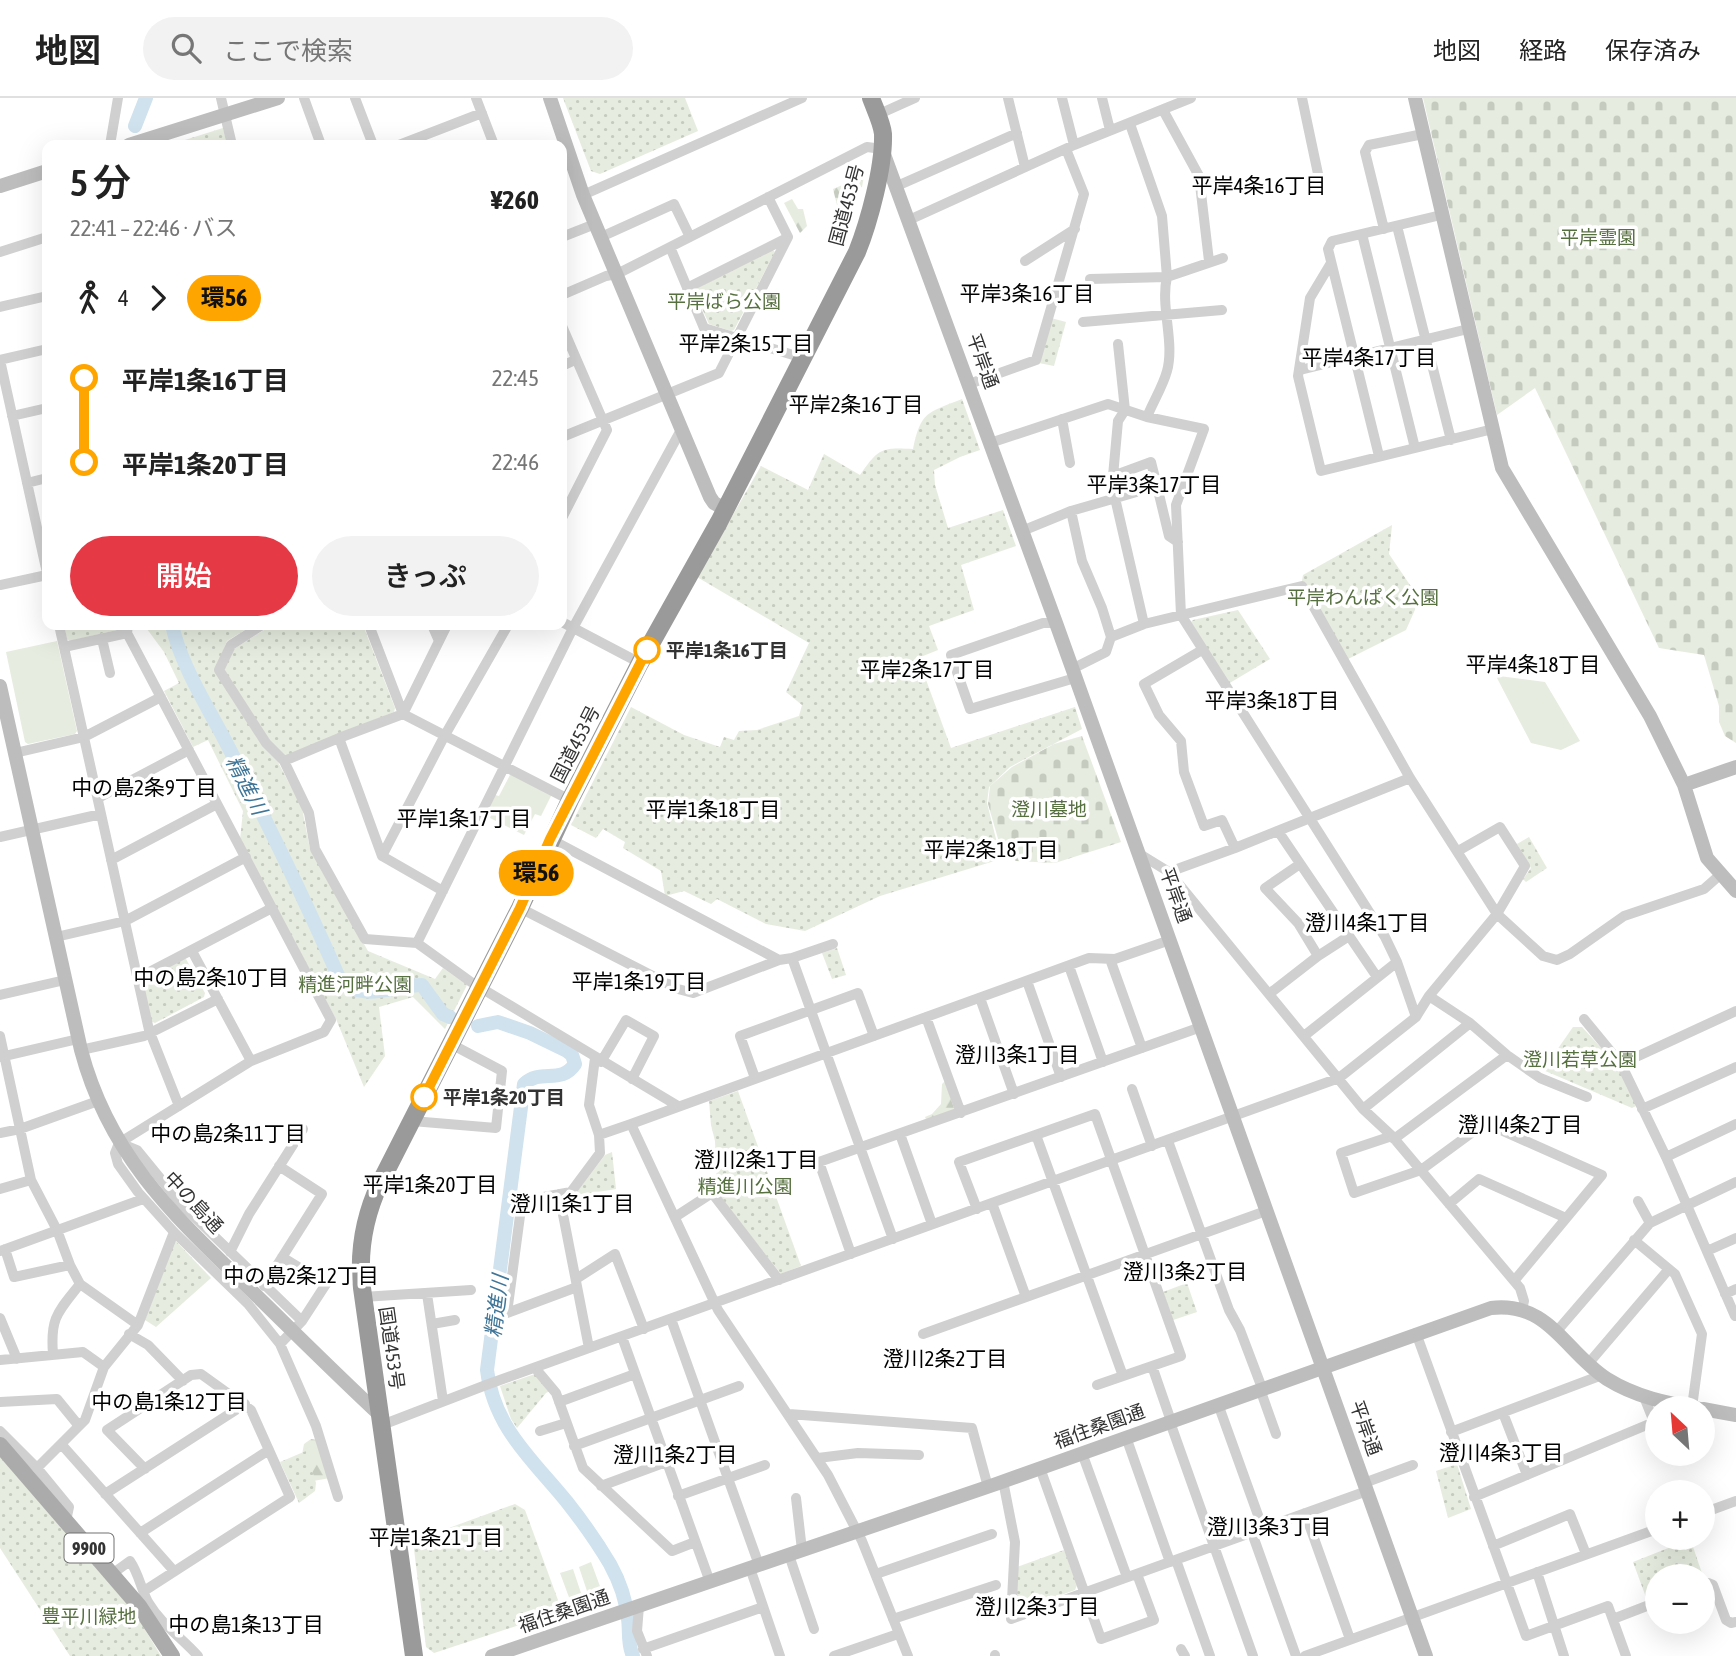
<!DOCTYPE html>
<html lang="ja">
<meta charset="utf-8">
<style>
body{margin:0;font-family:"Asap Condensed","Noto Sans JP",sans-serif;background:#f2f2f2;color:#222;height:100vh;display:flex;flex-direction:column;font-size:26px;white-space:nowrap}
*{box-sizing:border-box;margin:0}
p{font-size:23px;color:#767676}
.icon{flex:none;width:38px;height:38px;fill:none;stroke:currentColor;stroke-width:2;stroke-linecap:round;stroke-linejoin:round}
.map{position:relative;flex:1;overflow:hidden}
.sheet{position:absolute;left:42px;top:42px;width:525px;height:490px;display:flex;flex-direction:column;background:#fff;border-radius:14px;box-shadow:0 7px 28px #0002}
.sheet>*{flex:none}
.badge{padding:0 14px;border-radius:23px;font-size:24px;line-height:46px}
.needle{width:46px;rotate:334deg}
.tools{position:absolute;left:1645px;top:1298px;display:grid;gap:14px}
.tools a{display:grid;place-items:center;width:70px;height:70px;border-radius:50%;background:#fff;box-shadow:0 7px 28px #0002;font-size:35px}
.map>.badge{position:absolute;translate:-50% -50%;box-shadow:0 0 0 4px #fff}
.legs{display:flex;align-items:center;gap:10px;height:77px;padding:0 28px;font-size:23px}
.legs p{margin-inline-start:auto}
.overview{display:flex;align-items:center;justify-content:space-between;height:119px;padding:0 28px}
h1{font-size:38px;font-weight:600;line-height:52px}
.primary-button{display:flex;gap:14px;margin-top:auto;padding:14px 28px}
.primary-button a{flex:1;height:80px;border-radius:42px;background:#e63946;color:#fff;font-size:28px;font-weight:600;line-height:80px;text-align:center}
.primary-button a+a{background:#f2f2f2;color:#222}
ul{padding:0 28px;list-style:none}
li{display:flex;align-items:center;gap:24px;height:84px;font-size:26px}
li i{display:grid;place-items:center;width:10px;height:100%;margin:0 9px;background:currentColor}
li i::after{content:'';width:18px;height:18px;margin:-9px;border:5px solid;border-radius:50%;background:#fff}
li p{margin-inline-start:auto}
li:first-child i{background:linear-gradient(#0000 50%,currentColor 0)}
li:last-child i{background:linear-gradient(currentColor 50%,#0000 0)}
header{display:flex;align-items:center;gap:42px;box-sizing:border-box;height:98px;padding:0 35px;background:#fff;border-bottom:2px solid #e0e0e0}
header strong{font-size:33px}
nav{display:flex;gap:38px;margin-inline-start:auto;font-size:24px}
.search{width:490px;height:63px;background:#f2f2f2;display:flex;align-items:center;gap:18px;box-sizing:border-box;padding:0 24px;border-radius:38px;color:#767676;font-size:26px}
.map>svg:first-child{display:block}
</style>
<header>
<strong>地図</strong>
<div class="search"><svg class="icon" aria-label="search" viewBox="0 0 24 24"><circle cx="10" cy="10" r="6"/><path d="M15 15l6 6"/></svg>ここで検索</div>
<nav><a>地図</a><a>経路</a><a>保存済み</a></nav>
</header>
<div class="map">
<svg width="1736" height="1558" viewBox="0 0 1736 1558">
<defs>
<pattern id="forest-firs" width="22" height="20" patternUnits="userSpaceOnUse" patternTransform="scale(1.75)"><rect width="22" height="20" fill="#e6ecdf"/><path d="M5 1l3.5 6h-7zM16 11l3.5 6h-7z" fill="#c6cbc0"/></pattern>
<pattern id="cemetery-stones" width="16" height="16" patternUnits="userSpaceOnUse" patternTransform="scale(1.75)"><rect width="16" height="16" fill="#e6ecdf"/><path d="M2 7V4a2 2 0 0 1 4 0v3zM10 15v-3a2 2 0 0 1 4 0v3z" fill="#c6cbc0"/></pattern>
<pattern id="park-dots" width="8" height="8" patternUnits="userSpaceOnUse" patternTransform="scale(1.75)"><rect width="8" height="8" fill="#e6ecdf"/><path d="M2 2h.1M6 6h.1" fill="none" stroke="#c6cbc0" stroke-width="1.8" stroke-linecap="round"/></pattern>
</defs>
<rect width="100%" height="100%" fill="#fff"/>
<path fill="#e6ecdf" d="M57,543l20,90 -2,3 -47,10 -3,-2 -19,-90z
M1499,578l46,6 35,59 -19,9 -30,-7 -34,-65z
M511,675l41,21 -11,22 -6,-2 -11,21 -40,-20 11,-20 4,1z
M591,1464l10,27 -13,5 -9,-27z
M573,1471l9,27 -12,4 -10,-27z"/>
<path fill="url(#forest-firs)" d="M864,78l-2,11 -13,3 2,5 -14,10 -4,-16z
M792,101l6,10h5l4,17 -7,7 -16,-30z
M945,983l10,30 -28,10 -2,-4 7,-3 9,-10 1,-20z
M311,1341l6,1 13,38 -17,3 -12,-21 3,-16z"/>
<path fill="url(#cemetery-stones)" d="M1423,0h313v645l-11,-7 -6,-14v-16l-15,-51 -45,-7 -124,-260 -38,27z
M1082,638l39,106 -66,21 -39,-2 -15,-12 -13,-45 2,-18 22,-19 42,-23z"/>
<path fill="url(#park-dots)" d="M563,0h122l13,33 -98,43 -9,-3z
M223,30l4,17h-58z
M772,151l3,3 -41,78 -3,1 -22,-7 -15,-33 2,-2z
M1051,220l15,4 -12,44 -15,-3z
M962,301l18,51 -20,7 -26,13 1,15 13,43 55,-18 13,36 -55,19 13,45 -45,16 9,24 -20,8 33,90 124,-41 7,22 -72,38 -21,20 -2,16 14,56 -121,37 -75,35 -39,-7 -49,-25 -6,5 -27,-13 -19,5 -4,-25 -38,-23 2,-6 -22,-13 -7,9 -25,-13 60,-118 53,28 36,12 4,-10 10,3 5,-9 18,-1 42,-14 3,-11 -16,-13 23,-49 -112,-66 64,-111 47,24 16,-36 36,21c18,-26 21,-28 53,-26 8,-38 14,-36 49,-50z
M1392,427l-3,29 25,37 4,12 -12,27 -58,29 -46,-78 1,-6z
M1238,512l32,49 -42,25 -37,-62 2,-2z
M64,527h60l-3,4 -51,12 -3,-2z
M144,527h109l-26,16 -12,29 47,75 16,17 24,46 8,41 58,102 67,28 8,-11 24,17 -22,44 -32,-32 -34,10 6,49 -21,31 -28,-68 -96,-179 3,-29 -35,-71 -15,7 -29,-56 15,-8 -15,-31z
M272,527h91l32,83 -1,4 -108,44c-18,-7 -51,-68 -63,-87l11,-20z
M1529,739l18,31 -21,14 -3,-3 8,-11 -14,-24z
M837,850l9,27 -14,4 -10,-26z
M183,860l3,1 19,34 -1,4 -49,26 -5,-2 -10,-39z
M1573,929h9l38,41 16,38 -4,2 -89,-38z
M738,993l63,175 -20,8 -68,-86 4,-1 -2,-46 -4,-16 -2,-24z
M612,1054l4,37 -42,7 31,-41z
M172,1139l39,41 -55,49 -11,-7z
M1187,1185l10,29 -24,8 -10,-28z
M535,1276l15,17 -4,2 -29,35 -6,-9 -11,-33z
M306,1353l10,32 -1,8 -16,12 -19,-41z
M0,1359l135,156 26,43h-91l-70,-108z
M1457,1366l14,45 -23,9 -12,-47z
M515,1406l10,6 37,101 -128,42 -8,-6 -13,-106z
M1668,1440h12l5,12 8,-3 11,32 -1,-2h-46v19l-10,4 -14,-38 38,-15z
M1064,1452l13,35 -2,5 -55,20 -4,-3 1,-40z"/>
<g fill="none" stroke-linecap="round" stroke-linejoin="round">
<path stroke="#cfe2ee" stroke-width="14" d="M135,28l11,-28
M172,527c10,44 38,85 58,125 39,76 76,152 110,230 22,23 55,5 82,5l21,29 7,3
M478,928l20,-4 32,11 37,18 5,4 3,9c-14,21 -34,4 -51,20l-37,286c7,58 46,90 80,132 15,19 30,40 43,62 10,18 16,35 18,55 2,14 -1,24 5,37"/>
<path stroke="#d0d0d0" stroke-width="10" d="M221,0l11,47
M304,0l17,47
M355,0l18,47
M476,0l18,47
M1008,0l17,69
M1062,0l12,47
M1102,0l8,32
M1302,0l19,90
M1163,12l36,66 10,85
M877,17l38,-17
M1130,26l32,92 5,61c-7,29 8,65 0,94 -4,15 -14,31 -20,46
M110,47l8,-47
M399,47l83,-32
M897,88l120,-53
M583,97l219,-97
M909,122l165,-75 117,-47
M1397,128l54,214
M1384,131l-19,-77 4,-7 54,-11
M1362,136l53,214
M562,139l33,-13
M601,139l73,-33 16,33
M670,149l34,81 99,30
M0,154l47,-15
M1025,163l50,-32
M1331,165l-21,35 -12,78 23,95 172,-42
M1090,181l77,-2 56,-19
M687,190l100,-50
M562,197l44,-19 11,-2 250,-127 15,2
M0,209l47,-11
M1083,224l139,-12
M562,228l45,104 -45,88
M1118,246l7,66 -7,11 -5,55 38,-14 6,24
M0,262l47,213
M0,262l47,-11
M562,268l13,-6
M1300,272l168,-41
M969,286l67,-24 48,-166 -18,-45
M12,318l35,-8
M1062,321l8,44
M562,339l157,-64 69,-136 -20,-40
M990,345l118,-39 39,13 57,12 -28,76 5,110 204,322 12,25 19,55
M1379,358l-51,-207 4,-8 109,-26
M27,385l20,-5
M1115,400l29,126
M1071,413l11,50 20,47 9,29
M1022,433l49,-20 86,-25 12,50 9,6
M0,487l47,-10
M562,524l78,41
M1056,525h-13l-92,32 19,54 105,-31
M59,527l90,405 30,76
M128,527l-1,8 204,387 -7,12 -73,29 -132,82 -4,10 3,11 20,28 36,40 74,72 32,40 36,82 22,71
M262,527l-31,20 -12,25 47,73 18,18
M369,527l34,89 167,86
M432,527l7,16
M447,527l-44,89 -64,24 -55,23 25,52 6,36 50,90 52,4 54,39 207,124
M102,541l8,34
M64,549l63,-14
M1202,552l-58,34 15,31 22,26 3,31 20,54 18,-6 13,28
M1072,571l34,-17 5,-15 33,-13 158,-38 108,192 87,136 46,42 14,4 13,-6 54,-38 80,-27 17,-15
M339,640l43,118 61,35
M15,655l69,-16 77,-40
M98,700l91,-48
M1278,733l99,146
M0,739l101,-23
M550,741l229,121
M1138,755l31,19 194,237 29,27 128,152 4,13 -2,9
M382,758l63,-121 63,-110
M111,762l106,-56
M1300,766l-35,24 33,35 20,33
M1169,774l66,-24 175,-70
M520,810l158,81 15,4 86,-33 13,-2 41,-14
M56,839l69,-16 121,-64
M417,845l156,-315 108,-198
M192,853l59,110
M792,860l101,281
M1110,861l32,89
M1069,868l34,96
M138,880l134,-70
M1027,883l34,96
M1269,896l49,-38 31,-20
M0,897l65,-15
M1429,898l41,27 37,32 33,23 47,19
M980,900l34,96
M926,919l35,96
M1584,921l37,45 45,93 69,159
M0,938l31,144 26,50 13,35 10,19 58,41
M1304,938l93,-74
M81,952l63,-14 74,-37
M1,959l77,-18
M601,964l25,-42 28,16 -22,43
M1621,966l115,-53
M755,980l-15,-42 118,-43 16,43
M1132,991l20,57
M1363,1011l107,-86
M1642,1011l94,-42
M412,1023l84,7 6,-57 -51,-27
M0,1035l20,-4 78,-28
M900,1036l32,90
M599,1037l32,-11
M1036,1037l87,241
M1392,1038l-51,17 13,40 67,-23 64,-47 117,52 -88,106
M1394,1041l113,-84
M1168,1043l61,169 11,20 22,58
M120,1045l17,7 45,55 120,116
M1666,1059l70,-33
M0,1091l31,-9
M559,1096l30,154
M1638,1103l12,22
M992,1105l34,94
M1449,1106l30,-25 87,39
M977,1111l-18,-47 136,-48 86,242 -84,29
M675,1119l37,-24 67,87
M1634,1142l41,34 27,60 -10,73
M5,1151l9,28 56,-12
M0,1153l143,-52
M1707,1153l29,-13
M230,1154l19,-38 54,-85
M851,1156l-32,-92 382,-135
M576,1181l39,-25 29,75
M264,1188l58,-92 -43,-28
M577,1189l-70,26 15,-112 49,-9 29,-39 -1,-18 -10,-30 6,-47
M427,1196l16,107
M1725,1196l11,-5
M363,1199l108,-7
M0,1220l17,41
M671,1221l88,246
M432,1226l23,-4
M1557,1233l93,-108 86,-41
M1416,1235l110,303 82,-30 18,50
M129,1236l19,11 35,36
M923,1236l343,-123
M622,1239l88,245
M280,1246l22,-23 24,-37 -44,-27
M53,1256c-3,-37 5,-42 27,-70
M0,1262l83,-8 21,15
M1588,1266l81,-95
M1152,1268l19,55
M535,1270l21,25 27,75 89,83 23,-9
M1260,1291l16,45
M0,1304l57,-3 22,27
M559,1304l76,-28
M1218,1306l45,125
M1503,1315l24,62
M789,1316l183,14 16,59
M1170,1324l83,234
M382,1327l104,-40 853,-307 77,-61 13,-21 68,-82 28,-48 -25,-39 -42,24
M0,1333l37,37 32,39 -3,14
M540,1333l26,-8
M1451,1334l151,-57
M1126,1339l44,125
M62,1347l112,126
M574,1348l165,-60
M1082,1355l45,124
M1666,1356l1,3
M818,1360l40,-5 61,2
M37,1370l48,-48 19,-53 34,-42 36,-93
M1040,1370l61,171 53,-19 -17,-46
M1003,1383l12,61 -4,77 356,-128
M1364,1385l49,-18
M601,1388l65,-24
M105,1396l140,-90
M678,1398l87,-31
M1474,1399l180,-75 -10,-25
M796,1400l6,52
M1305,1415l45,126
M1703,1415l33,-12
M140,1435l129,-83
M1252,1435l44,123
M1493,1448l77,-32 16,40
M789,1457l25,74
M1176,1462l34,96
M750,1470l30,88
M1537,1474l27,84
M112,1476l18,-13c9,13 11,28 18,41 13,22 34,36 50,54
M876,1476l116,-40
M1703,1486l5,-1 5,2 13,35 5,3 5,-1
M144,1493l146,-94 -39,-87 -50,-36 -10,1 -84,55 38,39
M639,1508l-2,25 10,25
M893,1521l103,-34
M1613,1521l44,-17
M643,1551l120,-42
M1181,1551l4,7
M834,1558l64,-22
M908,1558l-46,-115 -34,-66 -110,-165 -87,-186 458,-166 26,1 55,-19
M995,1558v-1
M1305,1558l352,-127"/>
<path stroke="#bdbdbd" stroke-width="14" d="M550,0l33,97 127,302 4,6 11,6
M1415,0l87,370 148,248 34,69 23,73 29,33
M129,47l149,-47
M882,51l174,474 370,1033
M0,88l47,-15
M0,588l81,364c29,110 99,171 177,247 40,39 80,79 122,118
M1684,687l52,-18
M1703,1311l33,6
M492,1558l504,-172 495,-176c58,-7 74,44 116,71 29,18 59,24 93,30"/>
<path stroke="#ababab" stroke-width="16" d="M0,1347l139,161 33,50"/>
<path stroke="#9a9a9a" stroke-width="18" d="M414,1558l-52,-368c-4,-37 2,-71 18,-105l140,-275 50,-108 70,-137 79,-141 138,-270c12,-30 27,-85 26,-118 -1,-11 -8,-25 -12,-36"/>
</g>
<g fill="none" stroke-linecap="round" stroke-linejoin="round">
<g stroke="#fff" stroke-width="16">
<path id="line-1" d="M424,999l96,-189 30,-69 97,-189"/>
</g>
<use href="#line-1" stroke="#ffa500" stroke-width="10"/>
</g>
<g fill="#fff" stroke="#ffa500" stroke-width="3.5">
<circle cx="647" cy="552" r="12"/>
<circle cx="424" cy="999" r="12"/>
</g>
<g text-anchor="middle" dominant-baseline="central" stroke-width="7" stroke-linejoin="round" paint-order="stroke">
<rect fill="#fff" stroke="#707070" stroke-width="2" x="64.5" y="1435.5" width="49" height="29" rx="5"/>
<g font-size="18" font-weight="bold" fill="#333">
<text x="89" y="1450">9900</text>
</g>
<g font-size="19" fill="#333" stroke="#fff">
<text transform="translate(846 107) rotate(-75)">国道453号</text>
<text transform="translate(983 263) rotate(70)">平岸通</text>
<text transform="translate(575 646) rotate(-63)">国道453号</text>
<text transform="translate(1176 797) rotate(70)">平岸通</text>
<text transform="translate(194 1104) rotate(47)">中の島通</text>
<text transform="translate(392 1250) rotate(82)">国道453号</text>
<text transform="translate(1099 1328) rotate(-20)">福住桑園通</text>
<text transform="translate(1366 1330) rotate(70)">平岸通</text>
<text transform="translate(564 1513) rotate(-19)">福住桑園通</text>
</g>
<g font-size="19" fill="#56703f" stroke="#fff">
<text x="1598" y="139">平岸霊園</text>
<text x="724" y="203">平岸ばら公園</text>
<text x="1363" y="499">平岸わんぱく公園</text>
<text x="1049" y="711">澄川墓地</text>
<text x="355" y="886">精進河畔公園</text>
<text x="1580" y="961">澄川若草公園</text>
<text x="745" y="1088">精進川公園</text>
<text x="89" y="1518">豊平川緑地</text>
</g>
<g font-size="19" font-weight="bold" fill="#333" stroke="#fff" text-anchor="start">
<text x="666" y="552">平岸1条16丁目</text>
<text x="443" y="999">平岸1条20丁目</text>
</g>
<g font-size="21" fill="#000" stroke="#fff">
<text x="1259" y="87">平岸4条16丁目</text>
<text x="1027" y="195">平岸3条16丁目</text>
<text x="746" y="245">平岸2条15丁目</text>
<text x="1369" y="259">平岸4条17丁目</text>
<text x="856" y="306">平岸2条16丁目</text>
<text x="1154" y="386">平岸3条17丁目</text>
<text x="1533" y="566">平岸4条18丁目</text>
<text x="927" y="571">平岸2条17丁目</text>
<text x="1272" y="602">平岸3条18丁目</text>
<text x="144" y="689">中の島2条9丁目</text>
<text x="713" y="711">平岸1条18丁目</text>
<text x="464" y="720">平岸1条17丁目</text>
<text x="991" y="751">平岸2条18丁目</text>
<text x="1367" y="824">澄川4条1丁目</text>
<text x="211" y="879">中の島2条10丁目</text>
<text x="639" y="883">平岸1条19丁目</text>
<text x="1017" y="956">澄川3条1丁目</text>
<text x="1520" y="1026">澄川4条2丁目</text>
<text x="228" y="1035">中の島2条11丁目</text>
<text x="756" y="1061">澄川2条1丁目</text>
<text x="430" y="1086">平岸1条20丁目</text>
<text x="572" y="1105">澄川1条1丁目</text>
<text x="1185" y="1173">澄川3条2丁目</text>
<text x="301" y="1177">中の島2条12丁目</text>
<text x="945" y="1260">澄川2条2丁目</text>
<text x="169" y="1303">中の島1条12丁目</text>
<text x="1501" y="1354">澄川4条3丁目</text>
<text x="675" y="1356">澄川1条2丁目</text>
<text x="1269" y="1428">澄川3条3丁目</text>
<text x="436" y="1439">平岸1条21丁目</text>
<text x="1037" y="1508">澄川2条3丁目</text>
<text x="246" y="1526">中の島1条13丁目</text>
</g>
<g font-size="21" font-style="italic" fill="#3f7597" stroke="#fff">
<text transform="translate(247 687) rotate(63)">精進川</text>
<text transform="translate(496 1208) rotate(-83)">精進川</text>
</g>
</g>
</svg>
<div class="tools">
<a><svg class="needle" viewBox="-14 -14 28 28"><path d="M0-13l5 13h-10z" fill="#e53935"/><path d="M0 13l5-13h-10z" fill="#767676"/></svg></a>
<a>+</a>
<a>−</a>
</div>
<b class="badge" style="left:536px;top:775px;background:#ffa500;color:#111">環56</b>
<section class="sheet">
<div class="overview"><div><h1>5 分</h1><p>22:41 – 22:46 · バス</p></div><b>¥260</b></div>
<div class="legs"><svg class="icon" aria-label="walk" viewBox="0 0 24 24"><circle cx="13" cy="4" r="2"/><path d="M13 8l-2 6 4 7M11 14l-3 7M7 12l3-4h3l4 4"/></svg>4<svg class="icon" aria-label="forward" viewBox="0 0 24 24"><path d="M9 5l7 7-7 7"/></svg><b class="badge" style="background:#ffa500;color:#111">環56</b></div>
<ul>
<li><i style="color:#ffa500"></i><b>平岸1条16丁目</b><p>22:45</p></li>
<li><i style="color:#ffa500"></i><b>平岸1条20丁目</b><p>22:46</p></li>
</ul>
<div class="primary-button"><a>開始</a><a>きっぷ</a></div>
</section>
</div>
